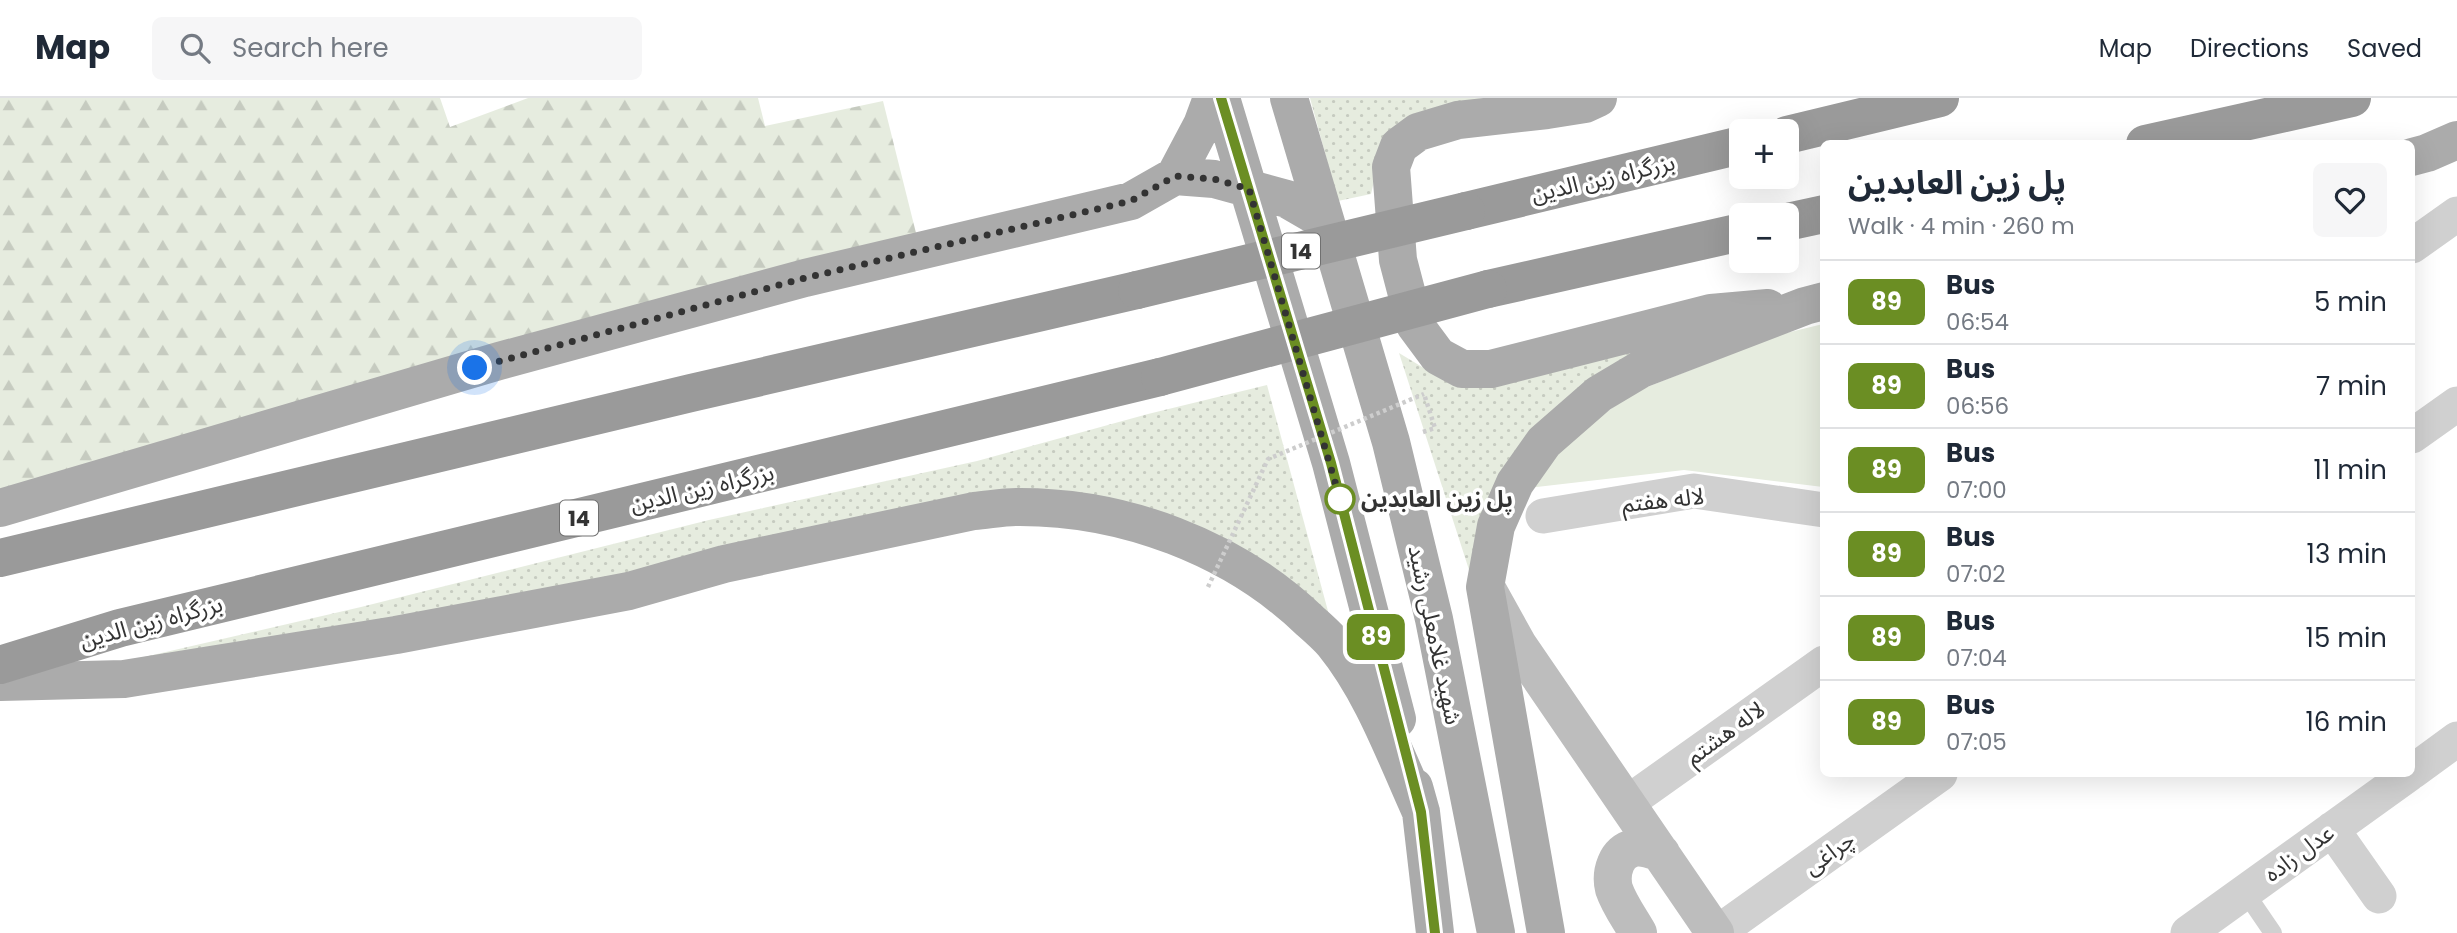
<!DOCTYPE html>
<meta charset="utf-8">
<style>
body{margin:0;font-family:Poppins,"Noto Sans Arabic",sans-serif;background:#f6f6f7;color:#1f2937;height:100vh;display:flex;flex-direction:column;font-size:26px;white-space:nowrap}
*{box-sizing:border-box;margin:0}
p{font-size:23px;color:#747a83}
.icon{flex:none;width:38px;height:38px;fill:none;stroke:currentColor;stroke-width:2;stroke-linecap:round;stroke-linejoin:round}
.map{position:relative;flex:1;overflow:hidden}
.panel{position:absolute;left:1820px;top:42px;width:595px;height:637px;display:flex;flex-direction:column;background:#fff;border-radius:10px;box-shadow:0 7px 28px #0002}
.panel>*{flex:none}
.badge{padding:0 14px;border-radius:10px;font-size:24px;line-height:46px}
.tools{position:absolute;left:1729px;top:21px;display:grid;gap:14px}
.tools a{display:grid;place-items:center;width:70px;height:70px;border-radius:10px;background:#fff;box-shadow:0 7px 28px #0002;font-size:35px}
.you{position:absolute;width:35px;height:35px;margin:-18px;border:5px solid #fff;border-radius:50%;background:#1a73e8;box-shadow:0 0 0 10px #1a73e833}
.map>.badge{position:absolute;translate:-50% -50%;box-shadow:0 0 0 4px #fff}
.round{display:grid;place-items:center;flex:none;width:74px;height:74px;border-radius:10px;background:#f6f6f7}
.headline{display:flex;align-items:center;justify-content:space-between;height:119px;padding:0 28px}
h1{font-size:33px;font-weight:700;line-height:52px}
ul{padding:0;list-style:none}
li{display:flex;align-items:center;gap:21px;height:84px;padding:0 28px;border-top:2px solid #e0e1e3}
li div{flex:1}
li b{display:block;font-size:26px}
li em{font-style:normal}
li .badge{min-width:77px;font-weight:700;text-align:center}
header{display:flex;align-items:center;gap:42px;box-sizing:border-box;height:98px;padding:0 35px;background:#fff;border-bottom:2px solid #e0e1e3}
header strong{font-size:33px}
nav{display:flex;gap:38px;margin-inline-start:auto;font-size:24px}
.search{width:490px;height:63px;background:#f6f6f7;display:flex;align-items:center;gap:18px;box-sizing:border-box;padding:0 24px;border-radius:10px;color:#747a83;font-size:26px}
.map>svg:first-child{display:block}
</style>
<header>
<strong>Map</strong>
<div class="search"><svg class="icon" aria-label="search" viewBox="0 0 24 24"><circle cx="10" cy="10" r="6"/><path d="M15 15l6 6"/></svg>Search here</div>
<nav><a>Map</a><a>Directions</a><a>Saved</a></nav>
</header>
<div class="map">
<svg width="2457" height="835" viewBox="0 0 2457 835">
<defs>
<pattern id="grass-dots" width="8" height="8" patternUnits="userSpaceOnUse" patternTransform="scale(1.75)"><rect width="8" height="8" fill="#e6ecdf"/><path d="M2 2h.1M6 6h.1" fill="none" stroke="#c6cbc0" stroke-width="1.8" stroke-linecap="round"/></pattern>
<pattern id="forest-firs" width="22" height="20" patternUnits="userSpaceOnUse" patternTransform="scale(1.75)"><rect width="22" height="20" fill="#e6ecdf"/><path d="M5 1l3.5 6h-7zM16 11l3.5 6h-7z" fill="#c6cbc0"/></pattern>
</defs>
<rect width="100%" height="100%" fill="#fff"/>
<path fill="url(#grass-dots)" d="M1310,0h223l-152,54 -10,42 -33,7z
M1667,242l-65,37 -131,199 -72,-223 43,26z
M1267,287l65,241 -244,-124 -597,105 -373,56 243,-56 348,-87 268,-59 171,-47z"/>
<path fill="url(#forest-firs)" d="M0,0h440l10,29 78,-29h230l7,28 118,-25 34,136 -917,256z"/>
<path fill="#e6ecdf" d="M1823,226v163l-139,-17 -156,18 23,-34 81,-61 150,-59z"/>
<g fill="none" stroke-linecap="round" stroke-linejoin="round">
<path stroke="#cdcdcd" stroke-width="4.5" stroke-dasharray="3.5 3.5" stroke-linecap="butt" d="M1423,334l12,-4 -11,-34"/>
<path stroke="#d0d0d0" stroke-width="18" d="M2245,794l28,41"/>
<path stroke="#d0d0d0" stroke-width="35" d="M2412,148l45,-32
M2412,338l45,-32
M1543,418l151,-25 130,19
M2412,674l45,-33
M1627,705l197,-140
M2332,731l47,67
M1717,835l223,-159
M2188,835l221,-159"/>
<path stroke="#bdbdbd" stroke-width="38" d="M1488,493l30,54 197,288
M1638,835c-8,-14 -19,-29 -24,-44 -4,-16 2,-38 20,-41 9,-2 18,2 27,5"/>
<path stroke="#ababab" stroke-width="38" d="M1221,0l110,365 66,256
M1289,0l102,344 43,177 62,314
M1598,0l-13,6 -38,6 -89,10 -40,12 -19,14 -8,21 7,93 17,65 23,31 24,13h29l220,-56 57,-5
M2412,59l15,-4 30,-13
M1175,78l39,3 73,20 38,22
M0,410l499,-147 306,-83 326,-77 44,-25 27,-51 10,-27
M0,584l124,-3 272,-44 233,-44 95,-27 250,-53c14,-1 28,-4 42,-4 107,-1 217,40 294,114 8,7 16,14 23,22 40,49 62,112 88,169
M1414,689l7,25 14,121
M1546,835l-61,-346 11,-61 19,-43 29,-41 55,-48 42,-25 164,-63 19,-5"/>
<path stroke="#9a9a9a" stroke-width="38" d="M1787,37l153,-37
M2145,46l207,-46
M1466,113l275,-66
M1787,124l37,-8
M1488,191l253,-57
M0,460l691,-165 446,-103
M0,567l120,-37 1040,-251"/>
<path stroke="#cdcdcd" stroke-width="4.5" stroke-dasharray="3.5 3.5" stroke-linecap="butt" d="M1208,489l60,-128 156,-65"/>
<path stroke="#9a9a9a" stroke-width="38" d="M1137,192l329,-79
M1160,279l328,-88"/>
</g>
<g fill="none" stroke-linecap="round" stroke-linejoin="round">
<g stroke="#fff" stroke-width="16">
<path id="line" d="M1221,0l110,365 90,349 14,121"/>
</g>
<use href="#line" stroke="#6b8e23" stroke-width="10"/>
<path stroke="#333" stroke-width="7" stroke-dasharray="0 12.6" d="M475,270l330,-90 326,-77 44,-25 39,3 35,10 91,310"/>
</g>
<circle fill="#fff" stroke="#6b8e23" stroke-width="3.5" cx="1340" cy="401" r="14"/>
<g text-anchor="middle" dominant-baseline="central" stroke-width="7" stroke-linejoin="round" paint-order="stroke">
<g fill="#fff" stroke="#707070" stroke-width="2">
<rect x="1282" y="135.5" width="38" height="35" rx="5"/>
<rect x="560" y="402.5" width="38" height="35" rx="5"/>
</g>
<g font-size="21" font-weight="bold" fill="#333">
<text x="1301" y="153">14</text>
<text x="579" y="420">14</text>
</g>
<g font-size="23" fill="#333" stroke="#fff">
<text transform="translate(1603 80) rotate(-13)">بزرگراه زین الدین</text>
<text transform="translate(702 390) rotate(-13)">بزرگراه زین الدین</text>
<text transform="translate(1663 402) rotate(-6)">لاله هفتم</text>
<text transform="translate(151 524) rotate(-15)">بزرگراه زین الدین</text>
<text transform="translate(1435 537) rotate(78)">شهید غلامعلی رشید</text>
<text transform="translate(1725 635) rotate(-36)">لاله هشتم</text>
<text transform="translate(1829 755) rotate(-36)">چراغی</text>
<text transform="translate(2299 755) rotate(-36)">عدل زاده</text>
</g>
<g font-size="23" font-weight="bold" fill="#333" stroke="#fff" text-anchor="start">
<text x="1361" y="401">پل زین العابدین</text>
</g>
</g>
</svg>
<div class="tools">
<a>+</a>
<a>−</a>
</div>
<div class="you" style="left:475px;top:270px"></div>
<b class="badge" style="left:1376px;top:539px;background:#6b8e23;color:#fff">89</b>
<section class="panel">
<div class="headline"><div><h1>پل زین العابدین</h1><p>Walk · 4 min · 260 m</p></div><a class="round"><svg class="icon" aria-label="heart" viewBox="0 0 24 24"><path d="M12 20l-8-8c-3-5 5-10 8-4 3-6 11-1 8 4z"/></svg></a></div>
<ul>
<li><span class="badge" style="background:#6b8e23;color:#fff">89</span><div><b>Bus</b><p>06:54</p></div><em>5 min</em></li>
<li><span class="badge" style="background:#6b8e23;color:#fff">89</span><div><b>Bus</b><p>06:56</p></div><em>7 min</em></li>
<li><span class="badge" style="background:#6b8e23;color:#fff">89</span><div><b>Bus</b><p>07:00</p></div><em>11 min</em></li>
<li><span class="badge" style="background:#6b8e23;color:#fff">89</span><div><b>Bus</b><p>07:02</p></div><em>13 min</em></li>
<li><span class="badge" style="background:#6b8e23;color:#fff">89</span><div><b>Bus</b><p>07:04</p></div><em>15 min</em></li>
<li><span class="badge" style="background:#6b8e23;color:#fff">89</span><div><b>Bus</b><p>07:05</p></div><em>16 min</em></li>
</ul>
</section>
</div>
